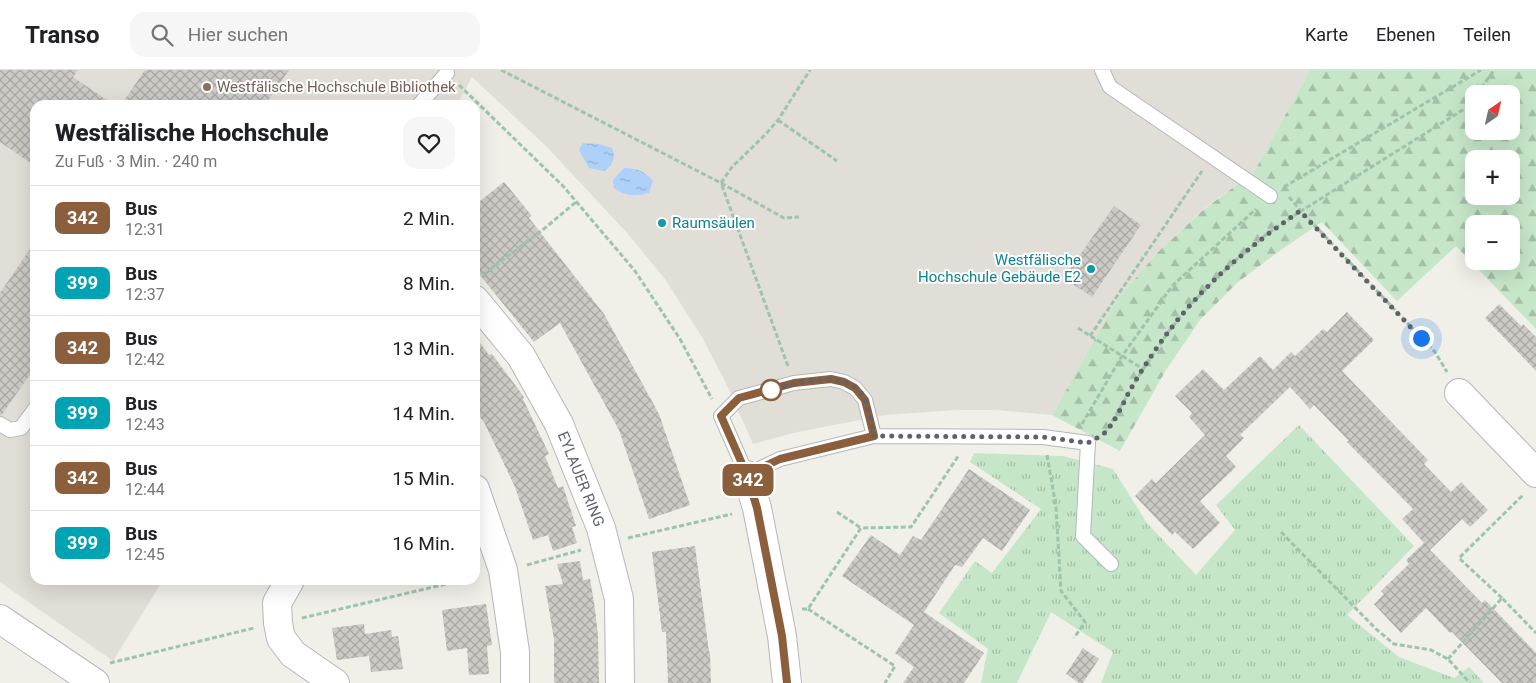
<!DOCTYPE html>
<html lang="de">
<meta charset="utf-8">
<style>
body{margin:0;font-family:Roboto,sans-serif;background:#f6f6f6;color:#202124;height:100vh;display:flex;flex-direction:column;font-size:19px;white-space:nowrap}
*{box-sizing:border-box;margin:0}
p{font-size:16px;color:#757577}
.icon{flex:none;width:28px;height:28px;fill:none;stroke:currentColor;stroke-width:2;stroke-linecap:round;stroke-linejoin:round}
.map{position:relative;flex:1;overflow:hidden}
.details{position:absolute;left:30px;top:30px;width:450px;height:485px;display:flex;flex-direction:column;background:#fff;border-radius:15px;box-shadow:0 5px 20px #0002}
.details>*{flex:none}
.badge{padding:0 10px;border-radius:8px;font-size:18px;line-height:32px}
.needle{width:32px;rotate:34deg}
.tools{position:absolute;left:1465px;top:15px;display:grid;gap:10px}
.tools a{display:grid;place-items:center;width:55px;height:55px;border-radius:10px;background:#fff;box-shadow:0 5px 20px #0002;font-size:25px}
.you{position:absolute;width:25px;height:25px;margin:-12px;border:4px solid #fff;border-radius:50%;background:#1a73e8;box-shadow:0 0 0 8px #1a73e833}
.map>.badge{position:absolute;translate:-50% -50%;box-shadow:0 0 0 2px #fff}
.round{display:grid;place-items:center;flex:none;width:52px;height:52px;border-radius:15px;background:#f6f6f6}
.summary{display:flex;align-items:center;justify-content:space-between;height:85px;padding:0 25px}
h1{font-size:24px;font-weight:800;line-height:38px}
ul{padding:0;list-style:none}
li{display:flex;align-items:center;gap:15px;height:65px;padding:0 25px;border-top:1px solid #e0e0e0}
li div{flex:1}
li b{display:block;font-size:19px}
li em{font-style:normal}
li .badge{min-width:55px;font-weight:700;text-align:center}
header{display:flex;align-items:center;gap:30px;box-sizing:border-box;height:70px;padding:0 25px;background:#fff;border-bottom:1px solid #e0e0e0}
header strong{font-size:24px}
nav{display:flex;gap:28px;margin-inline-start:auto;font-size:18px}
.search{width:350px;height:45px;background:#f6f6f6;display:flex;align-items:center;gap:12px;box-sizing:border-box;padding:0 18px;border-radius:15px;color:#757577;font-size:19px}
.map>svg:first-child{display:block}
</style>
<header>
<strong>Transo</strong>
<div class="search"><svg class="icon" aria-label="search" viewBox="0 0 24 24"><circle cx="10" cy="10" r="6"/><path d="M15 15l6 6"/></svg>Hier suchen</div>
<nav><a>Karte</a><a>Ebenen</a><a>Teilen</a></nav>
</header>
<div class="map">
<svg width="1536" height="613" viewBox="0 0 1536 613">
<defs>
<pattern id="grass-tufts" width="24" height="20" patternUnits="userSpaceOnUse" patternTransform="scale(1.25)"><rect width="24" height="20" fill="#c6e6c9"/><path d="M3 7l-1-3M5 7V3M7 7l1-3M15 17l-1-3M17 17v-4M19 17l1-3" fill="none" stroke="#a4bea7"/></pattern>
<pattern id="forest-firs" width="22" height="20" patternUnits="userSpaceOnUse" patternTransform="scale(1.25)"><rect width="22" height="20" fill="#c6e6c9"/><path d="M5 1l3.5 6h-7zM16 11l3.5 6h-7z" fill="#a4bea7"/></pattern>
<pattern id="water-ripples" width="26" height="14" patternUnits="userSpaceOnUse" patternTransform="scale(1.25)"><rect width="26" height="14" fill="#add1fa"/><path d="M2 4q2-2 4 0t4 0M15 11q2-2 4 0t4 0" fill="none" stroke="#90adce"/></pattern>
<pattern id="building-cross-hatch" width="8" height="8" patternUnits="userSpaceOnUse" patternTransform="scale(1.25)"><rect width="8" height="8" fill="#cccac4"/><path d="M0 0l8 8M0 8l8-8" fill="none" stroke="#a9a7a3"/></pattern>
</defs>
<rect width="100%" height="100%" fill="#f0efe8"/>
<path fill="#e0ded6" d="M0,0h1310l-56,102 -51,37 -46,44 -40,47 -65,115 -56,-5h-39l-72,5 -92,18 -40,11 -28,-63 -23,-44 -37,-58 -37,-45 -81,-87 -75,-70 -15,28h-422v475h128l-50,81 -113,-79z"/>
<path fill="url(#grass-tufts)" d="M1299,355l115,121 -67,69 52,42 55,21 15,-11 15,16h-383l12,-31 -62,-40 -34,71h-36l7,-34 -49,-36 36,-52 17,12 49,-64 -71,-47 4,-9 89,3 50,13 34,54 49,52 39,-45 -19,-25z"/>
<path fill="url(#forest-firs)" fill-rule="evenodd" d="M1310,0h226v259l-80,-83 -59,55 -75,-79 -44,30 -41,31 -37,37 -34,50 -46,81 -68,-36 65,-115 40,-47 46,-43 51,-38zM1474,24h37v37h-37zM1474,89h37v37h-37zM1474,154h37v37h-37z"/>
<path fill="url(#water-ripples)" d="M583,73l16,1 13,4c5,10 0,18 -8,23l-15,-3 -10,-18z
M624,98c13,0 20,3 29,13l-4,12c-14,3 -23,4 -35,-5l-1,-8z"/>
<path fill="url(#building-cross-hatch)" d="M0,0h78l-5,7 41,28h-79v61l-35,-24z
M145,0h144l-24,35h-144z
M504,112l28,34 -3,2 75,96 55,100 31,91 -41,14 -30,-89 -59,-107 -26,19 -59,-73v-64z
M1114,136l27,19 -49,72 -28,-19z
M35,172v125l-34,49 -1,-1v-122z
M1499,234l22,22 2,-2 13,13v34l-51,-53z
M1347,242l27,28 -32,31 86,89 -4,4 27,28 10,-10 27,28 -18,17 -8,-8 -32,31 52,53 3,-3 51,53v30h-34l-50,-51 -2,1 -24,-25 -25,25 -27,-29 10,-10 -3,-3 28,-27 -3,-4 18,-17 -22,-24 11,-10 -66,-67 2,-1 -35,-36 -4,4 -20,-22 -50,48 4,3 -18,18 10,11 -36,34 20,22 -27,26 -18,-17 -3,3 -37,-39 17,-17 4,4 49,-48 -16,-18 3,-4 -17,-17 28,-27 21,21 36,-34 13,14 18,-18 4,4 28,-27 4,3z
M475,266l14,19 3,-1 32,43 -1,2 26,55 -4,2 13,32 5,-2 13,40 -4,1 5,16 -24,8 -5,-16 -15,5 -18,-53 -30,-63 -10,-14z
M969,399l61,41 -28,41 -19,-13 -21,29 -7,-2 -31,47 60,41 -20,30h-61l11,-16 -19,-14 19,-28 -72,-49 29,-41 29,20 13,-19 8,4z
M695,476l14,106h1l1,31h-43l-2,-51h-4l-10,-80z
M580,491l3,19 7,-1 5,30 3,27 1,47h-45v-44l-9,-53 18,-2 -6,-20z
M486,534l6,41 -5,1 2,28 -20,1 -2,-27 -20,3 -5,-41z
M364,554l1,10 26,-4 1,7 6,-1 5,33 -32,3 -2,-16 -32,4 -5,-32z
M1083,578l16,11 -16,24h-4l-13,-9z"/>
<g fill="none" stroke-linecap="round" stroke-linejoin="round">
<g stroke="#b5b7bb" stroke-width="16">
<path id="service" d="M1102,0l8,17 160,109
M419,35l28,-32
M0,354l10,6 11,-2 14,-19
M874,366l-9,-36 -10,-12 -11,-6 -13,-3 -37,4 -55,15 -18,18 26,59 33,-16 94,-23 169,1 45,6 -5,93 28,28"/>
</g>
<g stroke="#b5b7bb" stroke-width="30">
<path id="minor" d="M475,230l46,56 38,68 42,104 18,71 1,84
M1459,323l77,80
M747,405l10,33 25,128 5,47
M475,419l28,81 12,82v31
M290,510l-13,23 1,20 3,15 12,16 42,29
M0,549l95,64"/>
</g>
<path stroke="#9ec4ad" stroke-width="3" stroke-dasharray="5 2.5" stroke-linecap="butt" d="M501,0l220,113 63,35 15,-1
M459,15l104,101 72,85 45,68 32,60
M1477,24l17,-24
M778,50l59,41
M1284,117l197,-117
M1289,127l12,14 134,141 12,20
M483,205l62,-47 31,-26
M1078,258l65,41
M1090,266l112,-165
M788,296l-67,-183 11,-16 33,-32 13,-15 32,-50
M1082,354l40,-68 51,-71 83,-76
M1103,363l4,-3 31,-53 31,-46 24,-29 37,-37 38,-32 33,-22 165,-103 8,-10
M1047,385l9,52 5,84 24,31 -11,16
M837,442l24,16
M1281,462l95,97 18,15 37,6 17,9 22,24
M628,468l104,-24
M527,495l54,-15
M1502,528l-43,-40 65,-64
M802,539h6l53,-81 50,-1 48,-72
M808,539l87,57 -10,17
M302,548l161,-38
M1448,589l54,-61 34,35
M110,593l144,-35"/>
<use href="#service" stroke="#fff" stroke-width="14"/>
<use href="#minor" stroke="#fff" stroke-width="28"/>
</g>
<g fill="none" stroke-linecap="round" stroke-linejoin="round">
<g stroke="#fff" stroke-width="11">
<path id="line" d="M763,397l17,-8 94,-23 -9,-36 -10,-12 -11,-6 -13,-3 -37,4 -55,15 -18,18 26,59 10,33 25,128 5,47"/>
</g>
<use href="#line" stroke="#8b5e3c" stroke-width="8"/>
<path stroke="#5f6267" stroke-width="5" stroke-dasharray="0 9" d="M771,320h-2c27,-7 82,-24 97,11 4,11 6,23 8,35l169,1 45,6c6,-4 15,-7 19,-13 7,-7 16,-26 21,-36 12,-22 26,-43 41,-63 36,-48 83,-87 131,-120l121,127"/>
</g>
<circle fill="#8d6e63" stroke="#fff" stroke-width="2" cx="207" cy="17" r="5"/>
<g fill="#0f9aa8" stroke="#fff" stroke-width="2">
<circle cx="662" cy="153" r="5"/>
<circle cx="1091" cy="199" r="5"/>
</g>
<circle fill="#fff" stroke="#8b5e3c" stroke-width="2.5" cx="771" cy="320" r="10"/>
<g text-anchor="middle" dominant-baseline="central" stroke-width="4" stroke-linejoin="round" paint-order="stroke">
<g font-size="15" fill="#785e54" stroke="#fff" text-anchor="start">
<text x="217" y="17">Westfälische Hochschule Bibliothek</text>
</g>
<g font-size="15" fill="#0d838f" stroke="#fff" text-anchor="start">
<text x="672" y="153">Raumsäulen</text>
<text x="1081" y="190" text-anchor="end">Westfälische<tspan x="1081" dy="17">Hochschule Gebäude E2</tspan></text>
</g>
<g font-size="15" fill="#5f6267" stroke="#fff">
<text transform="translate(581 409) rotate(68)">EYLAUER RING</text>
</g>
</g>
</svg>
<div class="tools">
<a><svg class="needle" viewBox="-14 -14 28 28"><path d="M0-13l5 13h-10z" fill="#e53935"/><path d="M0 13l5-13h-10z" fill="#757577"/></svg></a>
<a>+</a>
<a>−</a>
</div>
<div class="you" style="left:1421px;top:268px"></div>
<b class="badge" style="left:748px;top:410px;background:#8b5e3c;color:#fff">342</b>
<section class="details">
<div class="summary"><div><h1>Westfälische Hochschule</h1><p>Zu Fuß · 3 Min. · 240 m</p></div><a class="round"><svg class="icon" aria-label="heart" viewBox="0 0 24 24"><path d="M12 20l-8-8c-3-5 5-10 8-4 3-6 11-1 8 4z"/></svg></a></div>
<ul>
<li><span class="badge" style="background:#8b5e3c;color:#fff">342</span><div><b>Bus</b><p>12:31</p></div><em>2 Min.</em></li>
<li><span class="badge" style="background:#00a3b4;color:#fff">399</span><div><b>Bus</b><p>12:37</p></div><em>8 Min.</em></li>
<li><span class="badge" style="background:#8b5e3c;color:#fff">342</span><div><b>Bus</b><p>12:42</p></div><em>13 Min.</em></li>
<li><span class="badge" style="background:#00a3b4;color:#fff">399</span><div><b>Bus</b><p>12:43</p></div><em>14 Min.</em></li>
<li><span class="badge" style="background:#8b5e3c;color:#fff">342</span><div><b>Bus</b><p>12:44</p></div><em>15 Min.</em></li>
<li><span class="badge" style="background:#00a3b4;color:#fff">399</span><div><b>Bus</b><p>12:45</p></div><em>16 Min.</em></li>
</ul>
</section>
</div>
